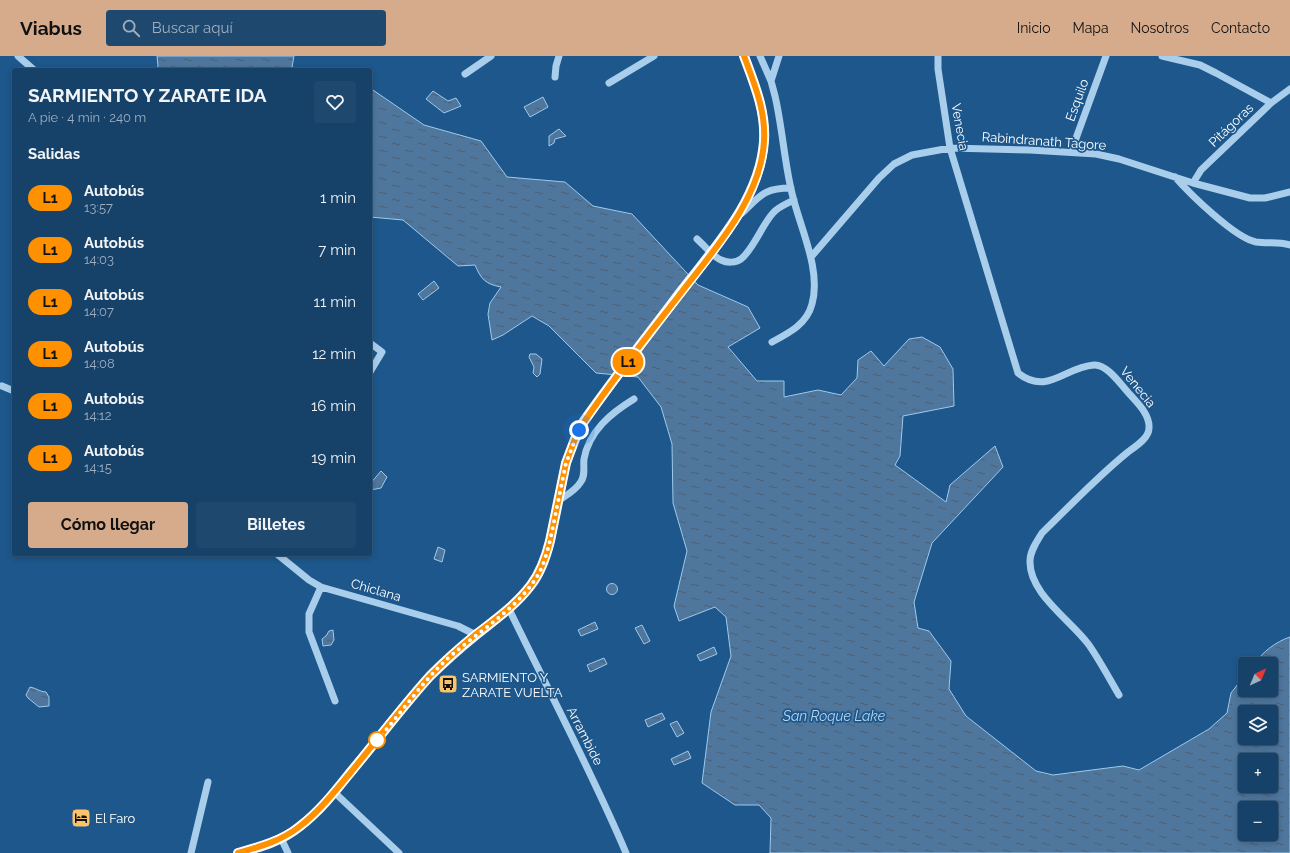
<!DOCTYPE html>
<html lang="es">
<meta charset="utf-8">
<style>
body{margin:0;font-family:Raleway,sans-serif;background:#1f486e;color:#f1f3f6;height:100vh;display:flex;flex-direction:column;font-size:15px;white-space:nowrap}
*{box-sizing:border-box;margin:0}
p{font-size:13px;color:#9eafc0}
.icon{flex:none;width:22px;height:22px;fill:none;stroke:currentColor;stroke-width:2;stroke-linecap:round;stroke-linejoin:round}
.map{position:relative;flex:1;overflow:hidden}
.drawer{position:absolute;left:12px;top:12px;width:360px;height:488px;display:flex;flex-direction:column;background:#164168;border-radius:4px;box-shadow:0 2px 6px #0003,0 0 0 1px #355a7c}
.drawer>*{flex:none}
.badge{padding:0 8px;border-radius:13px;font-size:14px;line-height:26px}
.needle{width:26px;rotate:44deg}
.controls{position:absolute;left:1238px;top:601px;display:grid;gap:8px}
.controls a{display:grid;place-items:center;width:40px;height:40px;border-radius:4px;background:#164168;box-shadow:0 2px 6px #0003,0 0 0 1px #355a7c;font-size:20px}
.you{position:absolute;width:20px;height:20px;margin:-10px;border:3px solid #fff;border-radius:50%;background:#1a73e8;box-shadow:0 0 0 6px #1a73e833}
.map>.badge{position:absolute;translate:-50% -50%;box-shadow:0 0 0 2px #fff}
h2{padding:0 16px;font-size:15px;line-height:36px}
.round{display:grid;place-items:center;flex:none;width:42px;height:42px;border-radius:4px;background:#1f486e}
.overview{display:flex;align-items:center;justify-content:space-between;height:68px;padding:0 16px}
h1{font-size:19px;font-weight:700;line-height:30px}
.cta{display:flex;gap:8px;margin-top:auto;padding:8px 16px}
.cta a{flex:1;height:46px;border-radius:4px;background:#d6ab8b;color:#111;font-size:16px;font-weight:700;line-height:46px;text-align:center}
.cta a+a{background:#1f486e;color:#f1f3f6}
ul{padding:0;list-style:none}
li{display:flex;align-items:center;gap:12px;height:52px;padding:0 16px}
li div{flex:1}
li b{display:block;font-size:15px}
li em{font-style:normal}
li .badge{min-width:44px;font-weight:700;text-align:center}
header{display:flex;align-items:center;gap:24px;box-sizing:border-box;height:56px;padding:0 20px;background:#d6ab8b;color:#111}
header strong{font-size:19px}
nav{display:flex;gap:22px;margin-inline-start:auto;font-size:14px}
.search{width:280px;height:36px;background:#1f486e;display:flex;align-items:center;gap:10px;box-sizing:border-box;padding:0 14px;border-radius:4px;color:#9eafc0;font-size:15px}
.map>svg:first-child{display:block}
</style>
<header>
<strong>Viabus</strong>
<div class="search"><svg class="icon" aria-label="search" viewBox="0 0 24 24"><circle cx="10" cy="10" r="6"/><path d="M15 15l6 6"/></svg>Buscar aquí</div>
<nav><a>Inicio</a><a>Mapa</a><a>Nosotros</a><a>Contacto</a></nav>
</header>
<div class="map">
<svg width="1290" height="797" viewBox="0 0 1290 797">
<defs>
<pattern id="water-ripples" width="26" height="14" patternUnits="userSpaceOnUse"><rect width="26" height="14" fill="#4f769c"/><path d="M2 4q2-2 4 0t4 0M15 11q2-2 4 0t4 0" fill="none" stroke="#4d5f70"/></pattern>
</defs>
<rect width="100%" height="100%" fill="#1d578b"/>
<path fill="url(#water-ripples)" stroke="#9dcaee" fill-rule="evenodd" d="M157,0h137l-2,11 11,3h-147l2,-4z
M370,32l54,37 57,16 26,36 58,5 28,24 39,8 66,71 50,22 12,21 -32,19 29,34h27v16l34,-7 23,5 16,-17 1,-18 13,-9 13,15 25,-27 13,-2 18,10 13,22 1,37 -51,10 -3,40 -5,9 51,37 4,-17 45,-39 8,21 -71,76 -18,59 4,26 11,3 22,30 -2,28 17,27 70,55 17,4 70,-9 16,4 70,-41 18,-16 4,-20 14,-18v15h26v-26h-17c9,-12 21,-22 36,-27v216h-520l1,-35 -12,-13h-24l-33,-22 9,-71 20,-56 -5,-39 -11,-10 -36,14 -5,-15 13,-55 -14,-48 -1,-59 -11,-37 -23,-30 -42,-4 -47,-47 -17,-10 -29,19 -11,5 -4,-26 2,-11 11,-16c-16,-3 -20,-8 -26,-22l-17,1 -55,-46 -33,-3zM1245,656h26v26h-26zM1245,704h26v26h-26zM1245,752h26v26h-26z
M433,35l15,10 8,-3 5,8 -17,7 -18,-14z
M543,41l5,10 -18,10 -6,-10z
M559,73l7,7 -11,3 -1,4 -5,3v-10z
M434,225l5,7 -16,12 -5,-6z
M530,298h6l6,5 -2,15 -3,3 -4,-4 1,-6 -5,-10z
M381,415l6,6 -6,11 -11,2v-6z
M438,491l7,3 -3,12 -8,-3z
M606.5 533a5.5 5.5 0 1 1 11 0a5.5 5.5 0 1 1-11 0Z
M595,566l3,7 -17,7 -3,-6z
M642,569l8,16 -6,3 -9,-16z
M333,574l1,10 -3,5 -8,1 -1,-7 4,-3 3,-5z
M714,591l3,7 -17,7 -3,-6z
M604,602l3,6 -17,8 -3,-7z
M30,631c6,1 10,5 16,5l3,5v9l-10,1 -11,-9 -2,-3z
M662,657l3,6 -17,8 -3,-7z
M677,665l7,12 -7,4 -7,-13z
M688,695l3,7 -17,7 -3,-6z"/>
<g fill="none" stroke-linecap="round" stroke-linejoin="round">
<path stroke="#a9ceec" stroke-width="7" d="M18,0l16,14
M760,0l11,25 4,15c7,30 9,62 16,93 7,35 31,79 21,115 -5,20 -23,29 -40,38
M938,0v13l12,79 68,225c30,23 46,-6 76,-8 12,-1 25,17 32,25 9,11 24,23 23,38 0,10 -13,18 -21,24 -31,25 -58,54 -86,81 -5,8 -12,18 -12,28 -1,33 41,59 59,84 11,16 20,33 30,50
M1162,0l38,9 16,8 55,30
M465,18l26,-18
M555,21l1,-11 3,-10
M771,25l8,-25
M609,27l45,-27
M1071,96l35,-96
M1175,121c15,17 60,61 81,65 12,2 22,-1 34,3
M1193,127l8,-13 70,-67 19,-14
M742,157c19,-18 22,-25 49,-25
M697,183c8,7 15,17 24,21 6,3 15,3 20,-1 12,-9 21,-34 32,-46 5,-6 13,-9 21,-13
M811,201l68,-79 15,-14 18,-9 38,-7 80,2 66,4 23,5 74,24 57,15h15l25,-6
M370,287l12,9 -12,20
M2,330l12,5
M558,445c7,-5 17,-10 22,-18 6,-7 3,-15 4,-24 5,-28 27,-46 50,-60
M277,498l32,26 12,7 137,39 18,9
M321,531l-12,27v18l26,69
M509,553c39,81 82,161 117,244
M334,736l65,61
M281,782l7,15
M191,797l17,-71"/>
<path stroke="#eff6ff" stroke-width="10" d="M238,797c22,-6 44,-12 61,-26 20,-15 35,-34 50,-53 27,-32 53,-67 81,-98 15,-15 31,-29 47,-42 19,-15 39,-29 54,-49 10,-13 15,-28 19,-44l16,-78 9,-24 9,-18c31,-44 65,-87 98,-131 34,-44 78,-91 82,-149 2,-30 -10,-58 -20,-85"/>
</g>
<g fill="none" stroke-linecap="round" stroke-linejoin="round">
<g stroke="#fff" stroke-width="9">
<path id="line" d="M238,797c21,-6 43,-12 61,-26 20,-15 36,-36 52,-55 26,-32 51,-65 79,-96 14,-14 29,-28 45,-41 20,-15 41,-30 56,-50 10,-13 15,-28 19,-44l16,-78 9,-24 9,-17c29,-43 61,-83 93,-124 34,-45 84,-98 87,-157 2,-30 -10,-58 -20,-85"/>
</g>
<use href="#line" stroke="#ff9000" stroke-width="6"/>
<path stroke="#fff" stroke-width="4" stroke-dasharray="0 7.2" d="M377,684c22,-24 40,-51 63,-74 31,-31 75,-53 98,-91 6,-10 9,-23 12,-34l16,-78 13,-33"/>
</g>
<defs>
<g id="bus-square" transform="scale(1)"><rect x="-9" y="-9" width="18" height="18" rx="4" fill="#fcc468" stroke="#1d578b"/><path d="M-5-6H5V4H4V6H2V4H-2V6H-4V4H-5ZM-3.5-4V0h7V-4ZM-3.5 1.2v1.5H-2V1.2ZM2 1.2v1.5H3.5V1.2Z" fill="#111"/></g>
<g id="hotel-square" transform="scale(1)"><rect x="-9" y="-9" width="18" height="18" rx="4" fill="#fcc468" stroke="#1d578b"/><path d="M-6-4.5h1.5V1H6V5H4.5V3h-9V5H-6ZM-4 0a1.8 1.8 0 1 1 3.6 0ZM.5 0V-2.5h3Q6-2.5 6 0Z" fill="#111"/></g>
</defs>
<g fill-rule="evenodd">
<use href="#bus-square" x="448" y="628"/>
<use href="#hotel-square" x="81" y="762"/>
</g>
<circle fill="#fff" stroke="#ff9000" stroke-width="2" cx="377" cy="684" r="8"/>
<g text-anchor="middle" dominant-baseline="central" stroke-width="3.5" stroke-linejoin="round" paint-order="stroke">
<g font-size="13" fill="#fff" stroke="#1d578b">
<text transform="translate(1077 44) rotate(-70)">Esquilo</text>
<text transform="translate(1231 69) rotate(-44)">Pitágoras</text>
<text transform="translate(960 71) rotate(80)">Venecia</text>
<text transform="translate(1044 85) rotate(4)">Rabindranath Tagore</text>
<text transform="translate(1138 331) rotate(51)">Venecia</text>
<text transform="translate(376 534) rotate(16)">Chiclana</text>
<text transform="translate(585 680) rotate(63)">Arrambide</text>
</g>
<g font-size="13" fill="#fff" stroke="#1d578b" text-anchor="start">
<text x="462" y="621">SARMIENTO Y<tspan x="462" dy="15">ZARATE VUELTA</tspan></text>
<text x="95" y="762">El Faro</text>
</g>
<g font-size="14" font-style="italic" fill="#b5d7f3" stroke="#1d578b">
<text x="834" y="660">San Roque Lake</text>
</g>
</g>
</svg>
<div class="controls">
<a><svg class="needle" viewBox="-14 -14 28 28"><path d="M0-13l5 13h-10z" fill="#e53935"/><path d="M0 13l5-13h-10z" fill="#9eafc0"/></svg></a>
<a><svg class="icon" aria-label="layers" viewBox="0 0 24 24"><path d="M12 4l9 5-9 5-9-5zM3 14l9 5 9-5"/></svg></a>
<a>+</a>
<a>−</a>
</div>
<div class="you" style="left:579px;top:374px"></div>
<b class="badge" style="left:628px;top:306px;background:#ff9000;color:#111">L1</b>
<section class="drawer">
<div class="overview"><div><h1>SARMIENTO Y ZARATE IDA</h1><p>A pie · 4 min · 240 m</p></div><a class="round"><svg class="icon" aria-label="heart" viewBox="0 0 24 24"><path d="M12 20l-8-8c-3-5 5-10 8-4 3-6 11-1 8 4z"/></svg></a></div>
<h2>Salidas</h2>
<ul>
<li><span class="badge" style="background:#ff9000;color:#111">L1</span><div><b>Autobús</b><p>13:57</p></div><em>1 min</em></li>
<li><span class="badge" style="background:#ff9000;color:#111">L1</span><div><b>Autobús</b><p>14:03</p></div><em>7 min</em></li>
<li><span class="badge" style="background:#ff9000;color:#111">L1</span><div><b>Autobús</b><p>14:07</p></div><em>11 min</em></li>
<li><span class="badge" style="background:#ff9000;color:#111">L1</span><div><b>Autobús</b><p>14:08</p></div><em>12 min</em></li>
<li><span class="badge" style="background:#ff9000;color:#111">L1</span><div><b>Autobús</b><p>14:12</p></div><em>16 min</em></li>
<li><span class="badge" style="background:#ff9000;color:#111">L1</span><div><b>Autobús</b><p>14:15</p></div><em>19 min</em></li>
</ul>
<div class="cta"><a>Cómo llegar</a><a>Billetes</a></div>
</section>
</div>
